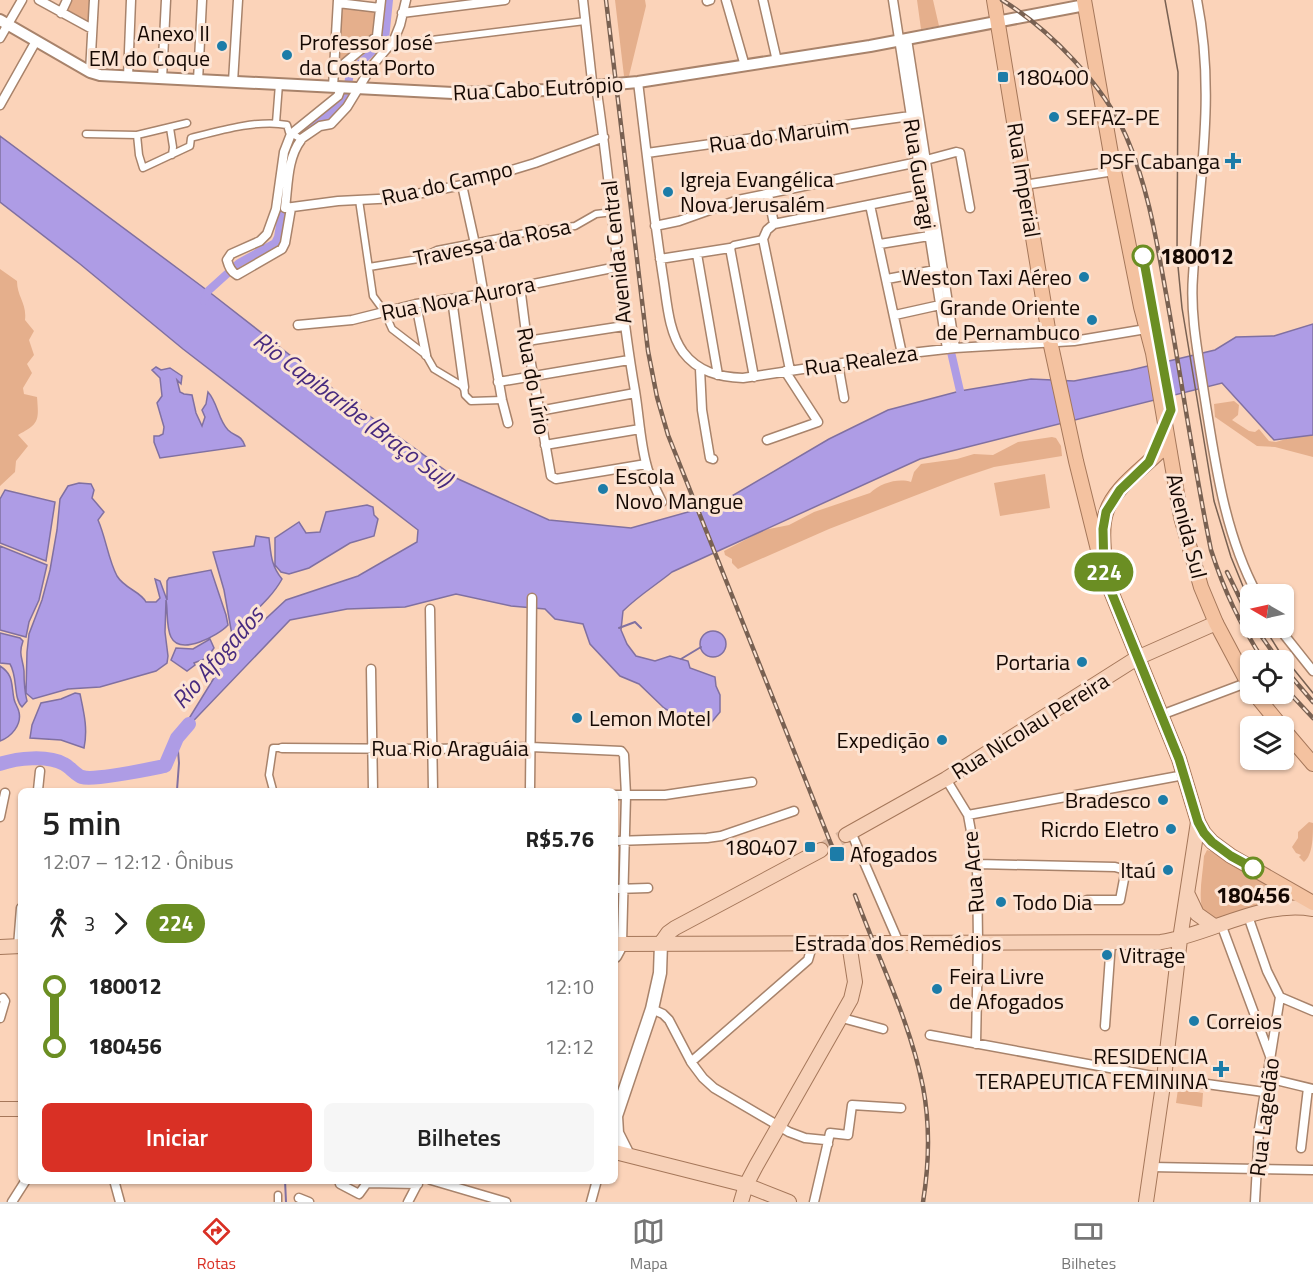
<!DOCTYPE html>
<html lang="pt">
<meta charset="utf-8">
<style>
body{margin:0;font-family:"Titillium Web",sans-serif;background:#f6f6f6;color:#222;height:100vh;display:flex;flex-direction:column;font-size:22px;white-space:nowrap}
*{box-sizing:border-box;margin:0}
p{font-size:20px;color:#767676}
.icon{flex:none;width:33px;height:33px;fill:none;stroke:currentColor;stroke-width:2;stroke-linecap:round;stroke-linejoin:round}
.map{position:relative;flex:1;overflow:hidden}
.details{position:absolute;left:18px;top:788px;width:600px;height:396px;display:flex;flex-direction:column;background:#fff;border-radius:9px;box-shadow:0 2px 4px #0004}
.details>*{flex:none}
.badge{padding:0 12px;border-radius:20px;font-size:21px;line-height:39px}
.needle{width:39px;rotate:279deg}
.fabs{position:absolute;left:1240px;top:584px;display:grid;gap:12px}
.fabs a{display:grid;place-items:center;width:54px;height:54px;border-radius:9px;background:#fff;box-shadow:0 2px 4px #0004;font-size:30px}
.map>.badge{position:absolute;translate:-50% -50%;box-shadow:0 0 0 3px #fff}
.legs{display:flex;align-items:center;gap:9px;height:66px;padding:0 24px;font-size:20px}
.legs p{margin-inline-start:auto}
.overview{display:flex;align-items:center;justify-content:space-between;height:102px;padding:0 24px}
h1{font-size:33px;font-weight:600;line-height:45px}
.action{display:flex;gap:12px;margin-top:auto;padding:12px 24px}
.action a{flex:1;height:69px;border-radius:9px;background:#d93025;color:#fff;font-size:24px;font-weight:600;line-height:69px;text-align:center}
.action a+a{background:#f6f6f6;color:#222}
ul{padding:0 24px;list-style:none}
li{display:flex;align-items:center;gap:21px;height:60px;font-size:22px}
li i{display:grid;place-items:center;width:9px;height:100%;margin:0 8px;background:currentColor}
li i::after{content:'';width:15px;height:15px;margin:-8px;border:4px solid;border-radius:50%;background:#fff}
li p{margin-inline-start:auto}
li:first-child i{background:linear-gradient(#0000 50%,currentColor 0)}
li:last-child i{background:linear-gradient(currentColor 50%,#0000 0)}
.tab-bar{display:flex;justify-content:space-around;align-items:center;height:84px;border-top:2px solid #e0e0e0;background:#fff;font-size:16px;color:#767676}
.tab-bar a{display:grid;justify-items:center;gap:3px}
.tab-bar .active{color:#d93025}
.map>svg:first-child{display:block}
</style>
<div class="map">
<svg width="1313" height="1202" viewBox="0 0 1313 1202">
<rect width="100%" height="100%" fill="#fbd3b9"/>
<path fill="#e5af8c" d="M69,0h23l-2,22 -24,-12z
M615,0h30l1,6 -17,70h-5z
M917,0h16l6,26 -18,3z
M337,5l46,5 -6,23 -43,36z
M0,269l17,12c0,16 10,22 8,39l9,11 -5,9 5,15 -7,9 5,9 -9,15 1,6 13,3c2,24 2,27 -19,38l10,11 -12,15 -1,11 -15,14z
M1234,401l5,4 -1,10 -6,5 17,11 6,1 4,-3 10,12 7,1 37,-11v26l-38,-10 -18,-1 -42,-29 -1,-13z
M1052,437l4,1 5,8 1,10 -68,11 -36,12 -129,50 -91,40 -6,-6v-4l-7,-4 -1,-4 40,-21 25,-5 25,-13 56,-19c11,-10 28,-15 41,-11l3,-10 7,-8 36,-5 17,-5 19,1 25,-13z
M1045,474l5,34 -50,8 -6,-33z
M1309,822l4,1c0,13 0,32 -9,39l-5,-5 2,-2 -5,-2 -4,-6 6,-9v-6z
M1207,850l7,2 86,47 -25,3 -59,18 -12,-5c-7,-18 -1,-40 0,-59z
M1178,1089l25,4 -1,14 -26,-4z"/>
<path fill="#ae9ce5" stroke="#8070a1" stroke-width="1.5" d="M0,136l208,155 138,108 110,79 93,42 82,8 89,-25 109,-64 59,-29 72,-19 71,-12 43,2 57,-11 84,-20 21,-13 38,-1 39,-12v111l-39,5 -52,-57 -302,76 -248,113c-16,13 -34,24 -49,39l-2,19 6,14 9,12 19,5 15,-5 18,5 2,7 25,9 1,9 4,9v17l-10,12 -8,2 -27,-11 -11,-7 -25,-24 -19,-8 -30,-32 -7,-20 -28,-5 -10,-10 -34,-3 -55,-12 -51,13 -58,2 -57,11 -113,118 53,-86 56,-52 72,-24 59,-34 1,-12 -235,-181 -103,-85 -80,-62z
M156,367l5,3 9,-2 12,8 -1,8 -4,-4 3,12 4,2 8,1 4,18 6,13 3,-9 -3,-7 4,-6 2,-12c10,11 10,28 20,38 7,7 13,4 17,16l-85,12 -6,-16v-6h5l4,-2 1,-7 -7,-24 5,-7 -2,-18 -8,-8z
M79,483l12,1 3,6 -2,8 12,14 -6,8c8,18 10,39 19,56 8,13 23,15 29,26h10l4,-4 -5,-19 5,2 7,19v-19l2,-3 42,-8 15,45 2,10c-10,11 -48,31 -57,12 -5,-10 -3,-26 -5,-37l-1,32 3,24 -1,7 -11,8 -56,16 -32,2 -35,10 -7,-6 1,-41 2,-18 13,-34 8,-30 7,-40 3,-31 8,-13z
M5,490l50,12 -9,59 -46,-18v-44z
M367,505l6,2 1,8 4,4 -4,17 -24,7 -41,25 -20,6 -8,-2 -6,-7v-27l24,-16 7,11 14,-1 6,-20z
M256,536l13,2c2,16 2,28 13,41 -12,22 -34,37 -50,56l-8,-45 -11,-38 41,-6z
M0,546l47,19 -8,35 -10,22 -3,15 -26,-7z
M700 644a13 13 0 1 1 26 0a13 13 0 1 1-26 0Z
M0,633l20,5 3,3c-5,14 0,18 1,30 0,11 0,19 3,30l-5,6c-9,-9 -4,-30 -12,-43l-10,-1z
M210,639l4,9 -7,10 -13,5 1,2 -8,6 -16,-11 5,-12 17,1z
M0,666c14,9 11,18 14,33 1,5 4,8 5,13 3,13 -8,25 -19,29z
M75,693l5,1c4,19 8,35 4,54l-23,-8 -31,-2 2,-13 9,-22 20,-4z"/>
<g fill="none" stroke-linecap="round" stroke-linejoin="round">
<path stroke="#8070a1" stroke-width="2" d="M619,628l16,-6 6,6
M681,659l20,-12
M177,738l2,25 -2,27
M285,1180l1,22"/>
<path stroke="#ae9ce5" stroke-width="8" d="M309,129l36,-27 5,-29 35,-34 4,-39
M204,301l4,-10 31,-28 36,-20 3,-6 6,-35
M951,352l9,39"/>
<path stroke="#ae9ce5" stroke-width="14" d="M0,764c17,-6 48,-9 64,0 6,3 12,11 18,13 12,4 68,-8 83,-11l12,-28 12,-14"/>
<path stroke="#d8b59e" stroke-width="14" stroke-dasharray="14 7" stroke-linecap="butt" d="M821,850l25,-15"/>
<g stroke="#a8836b" stroke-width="9">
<path id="pedestrian" d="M377,36l11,12 11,-4 186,-23
M276,123l3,-39
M170,128l3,19 -1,8
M86,134l51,1 50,-12
M137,135l2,20 4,13 47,-22 1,-8c27,-7 68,-19 96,-13l2,7 12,7
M359,200l14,96 11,15 8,18 34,26 8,14 30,18 1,8 6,6 31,-1
M730,248l4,-3 29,-6
M369,267l49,-8 19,-9 103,-20 35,-4 21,-12 17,-2
M273,790l-4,-15 4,-27h9
M278,1202v-7"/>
</g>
<g stroke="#a8836b" stroke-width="11">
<path id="minor" d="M39,0l53,29
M583,0l9,81 4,5c16,101 21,204 39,305 4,24 5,49 11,72 3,14 10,26 16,39
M726,0l19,66
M763,0l14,61
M893,0l54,349
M1197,0c19,95 2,181 -4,276 -3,39 5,78 11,117 11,68 20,140 53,201
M707,1l3,-1
M338,3l42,5
M61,13l6,-13
M402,13l103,-13
M0,38l22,-38
M907,39l48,309
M90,72l4,-72
M333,73l44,-37 4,-36
M128,77l3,-77
M162,79l4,-79
M198,81l4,-81
M233,82l5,-82
M638,82c8,65 15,130 25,195 4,24 5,54 20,75 15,20 36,25 60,26l159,-24 53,-6 119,-7 72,-12
M333,87l5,-87
M0,105l36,-64
M301,139l19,-13 11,-2 16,-17 25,-41 22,-26 6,-15 6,-25
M301,140c-14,18 -13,46 -16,68l53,-7 59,-3 65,-13 73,-22 69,-26
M647,153l263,-37
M926,160l30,-8 4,1 10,55
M462,185l13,59 27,156 6,23
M1024,185l90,-14
M768,194l6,30
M870,205l32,149
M291,208l-6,35 -3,6 -45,26c-6,-3 -8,-8 -10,-15l4,-6 29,-13 7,-7 9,-25 8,-57 7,-18 47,-38 3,-8
M655,226l24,-5 59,-21 180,-38
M880,244l49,-8
M697,254l21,121
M660,259l70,-11 24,129
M887,279l48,-9
M520,286l7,55 24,135 5,3 90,-15
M452,299l12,88
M416,304l10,51
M895,315l45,-10
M298,325l54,-5 64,-16 68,-10 133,-27
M527,341l97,-15
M838,364l6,34
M700,369l2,41 8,48 3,1
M790,370l-27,-131 4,-9 7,-6 149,-30
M498,382l131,-22
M539,411l96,-18
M767,440l51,-18 -33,-51
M545,445l95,-16
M430,609l3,181
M1278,627l35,44
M371,669l2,121
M1161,715l85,-32
M282,748l150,1 99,-2 90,4 3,4 2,40 -4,148
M946,779l22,36 9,49 1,78 -2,102
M38,790l2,-19
M530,790l2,-192
M615,795h50l87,-13
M968,815l216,-40
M0,817l5,-24
M851,832l48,111
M615,841l92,-3 14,-2 73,-25
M977,864l138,3 7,2 3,5 -5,26h-33
M615,889l33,-1
M1248,916l19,55 13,26
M1221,924l49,132
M18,946l3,-38
M1280,997l33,14
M652,1009l11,5 6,6 22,42 12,16 11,10 75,44 16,6 20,2 3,4
M0,1018l5,-17 -2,-3
M842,1018l41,11
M1105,1026l6,-84
M930,1035l234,43 100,14
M691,1062l117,-102 5,-17
M1267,1078l46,11
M1301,1148l7,-60
M1151,1167l162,3
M114,1180l6,22
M339,1180l1,4 19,10 8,-11 51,1
M431,1180l75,22
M299,1198l10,4
M12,1202l14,-22
M408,1202l11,-21
M591,1202l6,-22
M814,1202l16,-69 18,2 4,-30 49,3
M1255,1202l4,-73 21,-132"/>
</g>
<g stroke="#a8836b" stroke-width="14">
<path id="tertiary" d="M0,20l90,52 10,3 353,18 95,-3 90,-8 232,-36 215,-41"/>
</g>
<g stroke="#a8836b" stroke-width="15">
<path id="secondary" d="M615,956l7,-13
M628,1155l-11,-22 -1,-17 36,-107 8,-36 1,-30"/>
</g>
<g stroke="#a5775a" stroke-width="16">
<path id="primary" d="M846,835l100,-56 191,-121 79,-35
M1188,895l9,19 17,12
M661,943l7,-10 7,-5 146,-78
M615,944l546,-2c51,-8 99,-42 152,-33
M0,947l21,-1
M0,1109h21
M615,1152l131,33 43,17
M741,1202l5,-17 10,-19 95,-167 4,-17 -6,-39
M1146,1202l18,-124 16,-139 18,-117"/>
</g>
<g stroke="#a5775a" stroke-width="16">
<path id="trunk" d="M994,0l56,341 26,120 28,113 75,185 19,63 6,11 8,9 19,14 82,47
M1084,0l30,171 27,136 12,46 28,164 20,70 15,36 35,66
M1104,551c-1,-12 -2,-26 2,-38 7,-24 35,-43 52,-60l5,-3 7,2
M1254,693l27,33
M1284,730l29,34"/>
</g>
<use href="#pedestrian" stroke="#fff" stroke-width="6"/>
<use href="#minor" stroke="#fff" stroke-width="8"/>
<use href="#tertiary" stroke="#fff" stroke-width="10"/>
<use href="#secondary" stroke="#fff" stroke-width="12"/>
<use href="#primary" stroke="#f7d1b8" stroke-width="14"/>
<use href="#trunk" stroke="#f4c2a0" stroke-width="14"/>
<path stroke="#796152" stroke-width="1.5" d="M1165,0l13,72 -1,184 5,52 32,193 17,56 20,49
M1264,627l15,24 34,42"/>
<g stroke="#796152" stroke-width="4.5">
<path id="rail" d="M606,0l42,351 9,46 11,38 165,414
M1002,0c48,30 101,84 124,136 23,53 31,108 41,163 15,84 27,168 44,251 14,43 28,72 52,110
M1227,572l24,49
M1255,627l23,33
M1284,668l29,34
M1284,687l29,31
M855,895c23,63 55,126 68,192 7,37 6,78 0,115"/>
</g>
<use href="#rail" stroke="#fce4d4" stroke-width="2" stroke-dasharray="7" stroke-linecap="butt"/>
</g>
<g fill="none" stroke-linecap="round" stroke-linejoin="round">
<g stroke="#fff" stroke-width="14">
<path id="line-1" d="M1143,256l28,154 -22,52 -29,28 -14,22 -3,17 1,45 75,185 19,63 6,11 8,9 19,14 22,12"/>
</g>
<use href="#line-1" stroke="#6b8e23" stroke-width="9"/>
</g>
<g fill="#1c7ca8" stroke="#fce4d4" stroke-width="2">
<circle cx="222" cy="46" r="6"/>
<circle cx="287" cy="55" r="6"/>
<rect x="997" y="71" width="12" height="12" rx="3"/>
<circle cx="1054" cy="117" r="6"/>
<path d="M1230 152h6v6h6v6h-6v6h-6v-6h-6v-6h6z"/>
<circle cx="668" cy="192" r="6"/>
<circle cx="1084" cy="277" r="6"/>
<circle cx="1092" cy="320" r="6"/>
<circle cx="603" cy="489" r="6"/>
<circle cx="1082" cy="662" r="6"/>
<circle cx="577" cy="718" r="6"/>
<circle cx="942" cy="740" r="6"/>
<circle cx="1163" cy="800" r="6"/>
<circle cx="1171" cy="829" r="6"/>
<rect x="804" y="841" width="12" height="12" rx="3"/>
<rect x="829" y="846" width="16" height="16" rx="3"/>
<circle cx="1168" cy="870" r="6"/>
<circle cx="1001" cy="902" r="6"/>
<circle cx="1107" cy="955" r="6"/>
<circle cx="937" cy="989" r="6"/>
<circle cx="1194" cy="1021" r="6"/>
<path d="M1218 1060h6v6h6v6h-6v6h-6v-6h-6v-6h6z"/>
</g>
<g fill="#fff" stroke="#6b8e23" stroke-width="3">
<circle cx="1143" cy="256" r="10"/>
<circle cx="1253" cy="868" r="10"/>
</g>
<g text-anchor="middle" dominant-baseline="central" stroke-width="6" stroke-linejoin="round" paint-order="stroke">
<g font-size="22" fill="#150802" stroke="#fce4d4" text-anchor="end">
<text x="210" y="33">Anexo II<tspan x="210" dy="25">EM do Coque</tspan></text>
<text x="299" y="42" text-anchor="start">Professor José<tspan x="299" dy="25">da Costa Porto</tspan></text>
<text x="1015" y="77" text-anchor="start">180400</text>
<text x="1066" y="117" text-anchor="start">SEFAZ-PE</text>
<text x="1220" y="161">PSF Cabanga</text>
<text x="680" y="179" text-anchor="start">Igreja Evangélica<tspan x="680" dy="25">Nova Jerusalém</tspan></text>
<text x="1072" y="277">Weston Taxi Aéreo</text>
<text x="1080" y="307">Grande Oriente<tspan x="1080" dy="25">de Pernambuco</tspan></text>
<text x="615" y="476" text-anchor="start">Escola<tspan x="615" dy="25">Novo Mangue</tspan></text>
<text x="1070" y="662">Portaria</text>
<text x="589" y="718" text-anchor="start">Lemon Motel</text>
<text x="930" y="740">Expedição</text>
<text x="1151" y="800">Bradesco</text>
<text x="1159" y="829">Ricrdo Eletro</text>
<text x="798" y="847">180407</text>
<text x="850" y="854" text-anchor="start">Afogados</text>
<text x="1156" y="870">Itaú</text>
<text x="1013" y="902" text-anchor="start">Todo Dia</text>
<text x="1119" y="955" text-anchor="start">Vitrage</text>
<text x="949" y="976" text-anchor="start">Feira Livre<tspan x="949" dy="25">de Afogados</tspan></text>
<text x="1206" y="1021" text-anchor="start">Correios</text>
<text x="1208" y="1056">RESIDENCIA<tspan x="1208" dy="25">TERAPEUTICA FEMININA</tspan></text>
</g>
<g font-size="22" fill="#150802" stroke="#fce4d4">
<text transform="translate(538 88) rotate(-3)">Rua Cabo Eutrópio</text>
<text transform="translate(779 135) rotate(-8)">Rua do Maruim</text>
<text transform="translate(920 174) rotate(81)">Rua Guaragi</text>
<text transform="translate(1024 180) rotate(81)">Rua Imperial</text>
<text transform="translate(447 183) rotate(-13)">Rua do Campo</text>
<text transform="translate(492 242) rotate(-12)">Travessa da Rosa</text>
<text transform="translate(616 252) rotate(-96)">Avenida Central</text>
<text transform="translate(458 298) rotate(-11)">Rua Nova Aurora</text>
<text transform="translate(861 360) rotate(-8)">Rua Realeza</text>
<text transform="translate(534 381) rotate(80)">Rua do Lírio</text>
<text transform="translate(1187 526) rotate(76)">Avenida Sul</text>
<text transform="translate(1030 726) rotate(-32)">Rua Nicolau Pereira</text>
<text x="450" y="748">Rua Rio Araguáia</text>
<text transform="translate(973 872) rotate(-95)">Rua Acre</text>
<text x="898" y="943">Estrada dos Remédios</text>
<text transform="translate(1264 1117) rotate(-83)">Rua Lagedão</text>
</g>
<g font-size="22" font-weight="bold" fill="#150802" stroke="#fce4d4" text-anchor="start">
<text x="1160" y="256">180012</text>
<text x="1253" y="895" text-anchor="middle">180456</text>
</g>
<g font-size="24" font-style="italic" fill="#472a7f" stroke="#fce4d4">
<text transform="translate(353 409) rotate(37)">Rio Capibaribe (Braço Sul)</text>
<text transform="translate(217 657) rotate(-49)">Rio Afogados</text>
</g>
</g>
</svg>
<div class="fabs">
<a><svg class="needle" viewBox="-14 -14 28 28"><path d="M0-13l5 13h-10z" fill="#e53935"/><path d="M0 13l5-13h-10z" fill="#767676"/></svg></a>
<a><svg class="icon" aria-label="locate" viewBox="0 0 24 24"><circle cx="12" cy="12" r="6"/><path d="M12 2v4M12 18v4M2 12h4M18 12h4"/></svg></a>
<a><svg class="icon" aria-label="layers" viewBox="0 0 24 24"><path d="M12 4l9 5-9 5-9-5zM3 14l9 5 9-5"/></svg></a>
</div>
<b class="badge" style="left:1104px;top:572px;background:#6b8e23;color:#fff">224</b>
<section class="details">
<div class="overview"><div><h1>5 min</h1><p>12:07 – 12:12 · Ônibus</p></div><b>R$5.76</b></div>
<div class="legs"><svg class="icon" aria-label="walk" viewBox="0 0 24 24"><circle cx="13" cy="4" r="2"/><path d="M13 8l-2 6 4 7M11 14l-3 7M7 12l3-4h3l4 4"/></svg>3<svg class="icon" aria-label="forward" viewBox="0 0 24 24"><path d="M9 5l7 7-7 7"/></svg><b class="badge" style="background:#6b8e23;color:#fff">224</b></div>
<ul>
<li><i style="color:#6b8e23"></i><b>180012</b><p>12:10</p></li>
<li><i style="color:#6b8e23"></i><b>180456</b><p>12:12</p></li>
</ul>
<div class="action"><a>Iniciar</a><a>Bilhetes</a></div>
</section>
</div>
<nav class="tab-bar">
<a class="active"><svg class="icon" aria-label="directions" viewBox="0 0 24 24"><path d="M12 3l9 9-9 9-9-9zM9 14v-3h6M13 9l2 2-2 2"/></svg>Rotas</a>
<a><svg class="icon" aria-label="map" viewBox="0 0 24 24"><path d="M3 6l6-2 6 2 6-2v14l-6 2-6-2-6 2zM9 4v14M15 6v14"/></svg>Mapa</a>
<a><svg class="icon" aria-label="tickets" viewBox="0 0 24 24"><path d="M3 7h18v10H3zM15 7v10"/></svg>Bilhetes</a>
</nav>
